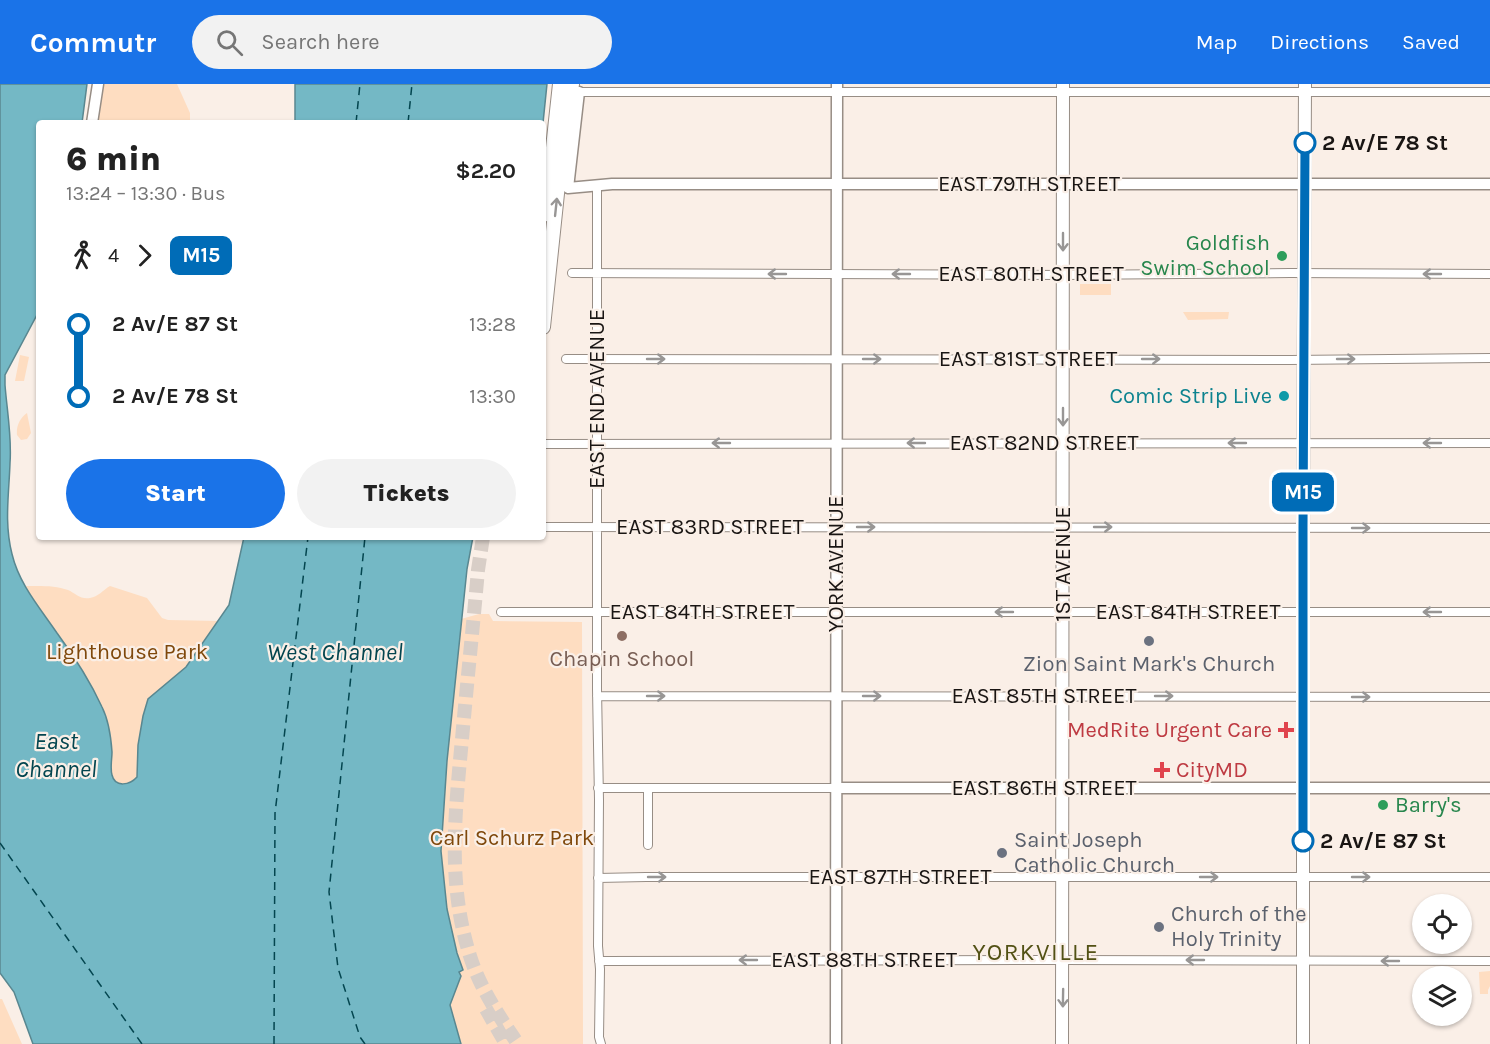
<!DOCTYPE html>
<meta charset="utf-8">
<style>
body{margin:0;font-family:Karla,sans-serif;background:#f2f2f2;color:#222;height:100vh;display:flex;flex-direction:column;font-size:22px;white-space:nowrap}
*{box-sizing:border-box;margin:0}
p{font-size:20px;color:#767676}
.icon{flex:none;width:33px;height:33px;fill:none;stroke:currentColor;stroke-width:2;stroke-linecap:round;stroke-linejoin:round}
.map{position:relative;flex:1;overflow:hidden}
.drawer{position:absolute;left:36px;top:36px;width:510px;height:420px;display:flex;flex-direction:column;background:#fff;border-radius:6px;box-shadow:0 2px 4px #0004}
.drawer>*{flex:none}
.badge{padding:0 12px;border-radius:9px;font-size:21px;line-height:39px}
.buttons{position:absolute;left:1412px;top:810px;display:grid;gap:12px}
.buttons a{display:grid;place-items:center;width:60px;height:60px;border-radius:50%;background:#fff;box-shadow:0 2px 4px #0004;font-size:30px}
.map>.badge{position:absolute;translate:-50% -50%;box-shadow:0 0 0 3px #fff}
.legs{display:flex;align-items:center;gap:9px;height:66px;padding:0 30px;font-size:20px}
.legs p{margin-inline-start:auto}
.head{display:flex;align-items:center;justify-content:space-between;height:102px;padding:0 30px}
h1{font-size:33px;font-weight:800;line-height:45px}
.action{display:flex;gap:12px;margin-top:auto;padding:12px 30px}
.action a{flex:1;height:69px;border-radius:36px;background:#1a73e8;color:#fff;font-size:24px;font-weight:800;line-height:69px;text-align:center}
.action a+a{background:#f2f2f2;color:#222}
ul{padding:0 30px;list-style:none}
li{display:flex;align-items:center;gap:21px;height:72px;font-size:22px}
li i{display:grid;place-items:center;width:9px;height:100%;margin:0 8px;background:currentColor}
li i::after{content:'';width:15px;height:15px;margin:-8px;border:4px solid;border-radius:50%;background:#fff}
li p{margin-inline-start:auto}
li:first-child i{background:linear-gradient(#0000 50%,currentColor 0)}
li:last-child i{background:linear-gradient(currentColor 50%,#0000 0)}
header{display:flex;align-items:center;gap:36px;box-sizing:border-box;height:84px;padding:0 30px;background:#1a73e8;color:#fff}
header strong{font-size:28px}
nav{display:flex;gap:33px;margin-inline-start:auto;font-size:21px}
.search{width:420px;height:54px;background:#f2f2f2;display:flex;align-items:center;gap:15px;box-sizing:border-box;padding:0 21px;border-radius:33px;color:#767676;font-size:22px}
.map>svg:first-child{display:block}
</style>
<header>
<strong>Commutr</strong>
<div class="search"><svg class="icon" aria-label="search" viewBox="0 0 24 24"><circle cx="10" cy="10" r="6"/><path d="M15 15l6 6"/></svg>Search here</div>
<nav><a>Map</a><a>Directions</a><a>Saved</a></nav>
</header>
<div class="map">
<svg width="1490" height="960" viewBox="0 0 1490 960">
<rect width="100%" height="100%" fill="#faefe7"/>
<path fill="#feddc1" d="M101,0h76l13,29v10h-94z
M1080,200h31v11h-31z
M1183,228h46l-1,7 -40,1z
M20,271l9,2 -5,24h-9z
M27,329l4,20 -4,6 -6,1 -4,-5c-1,-9 3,-17 10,-22z
M25,502c14,0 30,-1 43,4 7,3 13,10 22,8 8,-1 13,-8 20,-12l37,12 15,20 6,2 51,1 -33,46 -38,32 -5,17 -5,29 -1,32c-6,7 -17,11 -23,2 -5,-7 -2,-19 -2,-28 -1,-13 -3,-27 -9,-40 -2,-7 -7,-14 -10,-21 -20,-37 -46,-69 -68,-104z
M479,530h10l4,7 89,1 1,422h-122l-11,-39 11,-29 -2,-4 3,-2c-12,-35 -17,-72 -21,-108 -1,-18 2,-37 3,-55 3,-63 11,-125 17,-188z
M1490,887v15l-2,4v4h-8l-1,-22z
M0,915h2l20,45h-22z"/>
<path fill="#74b8c5" stroke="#598790" stroke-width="1.5" d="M0,0h87l-5,39h-43v188l-34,64v10c2,26 7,52 5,78 -1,31 -6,60 2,91 7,30 28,54 45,79 17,23 33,48 45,74 7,14 9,30 10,45 0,7 -2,16 0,23 3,13 18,10 25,2l1,-32 5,-29 5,-17 38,-32 43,-62 15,-68h229l-6,32 -20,192 -6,90 6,58 10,44 6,17 -4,2 2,4 -11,29 11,39h-428l-19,-52 -14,-19z
M295,0h252l-4,39h-248z"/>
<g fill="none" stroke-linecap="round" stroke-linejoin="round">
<path stroke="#03454f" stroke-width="1.5" stroke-dasharray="8 6" stroke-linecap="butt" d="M356,39l4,-39
M408,39l4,-39
M0,759l142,201
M274,960l1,-231 33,-276
M365,960l-5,-7 -22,-69 -9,-76 36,-355"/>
<path stroke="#d8cec7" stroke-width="14" stroke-dasharray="14 7" stroke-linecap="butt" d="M483,453l-5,33c-5,57 -11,113 -16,169 -7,75 -15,144 8,217 10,32 29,60 48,88
M486,925l20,35"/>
<g stroke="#978d85" stroke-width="10">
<path id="street" d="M579,8h911
M597,102v503l2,111 -1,146 2,23 -1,68 2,7
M572,189l491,2 227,-2 200,1
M566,275l724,1 200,-2
M543,360l947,-1
M543,443l947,1
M501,528h989
M597,612l893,1
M598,704h237
M648,761v-57
M598,794l48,-1h844
M599,877l464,-1 427,1"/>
</g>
<g stroke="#978d85" stroke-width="13">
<path id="secondary" d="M579,8l-11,96 44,-4h878
M92,39l6,-39
M835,704h655
M836,960l1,-960"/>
</g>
<g stroke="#978d85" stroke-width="14">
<path id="primary" d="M1062,960l1,-960
M1303,960v-516l2,-444"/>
</g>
<g stroke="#978d85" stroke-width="16">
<path id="highway" d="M543,131l10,-67 7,-64
M543,243l15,-143 8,-51 6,-49"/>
</g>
<use href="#street" stroke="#fff" stroke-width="8"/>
<use href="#secondary" stroke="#fff" stroke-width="10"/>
<use href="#primary" stroke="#fff" stroke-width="12"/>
<use href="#highway" stroke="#fff" stroke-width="14"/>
</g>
<defs><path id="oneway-shaft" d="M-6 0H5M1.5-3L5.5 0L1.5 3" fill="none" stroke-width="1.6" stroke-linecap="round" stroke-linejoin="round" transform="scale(1.5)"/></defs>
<g stroke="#989695">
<use href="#oneway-shaft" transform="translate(556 123) rotate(-84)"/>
<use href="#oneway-shaft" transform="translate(1063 158) rotate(90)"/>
<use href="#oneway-shaft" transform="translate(777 190) rotate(-180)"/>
<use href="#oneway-shaft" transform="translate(901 190) rotate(180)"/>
<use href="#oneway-shaft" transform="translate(1432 190) rotate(-180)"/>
<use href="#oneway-shaft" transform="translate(656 275)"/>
<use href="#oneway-shaft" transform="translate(872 275)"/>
<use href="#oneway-shaft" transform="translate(1151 275)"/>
<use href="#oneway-shaft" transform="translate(1346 275)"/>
<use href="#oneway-shaft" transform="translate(1063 333) rotate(90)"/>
<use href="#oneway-shaft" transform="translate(721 359) rotate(180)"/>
<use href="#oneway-shaft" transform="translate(916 359) rotate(180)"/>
<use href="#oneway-shaft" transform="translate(1237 359) rotate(-180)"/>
<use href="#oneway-shaft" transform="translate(1432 359) rotate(-180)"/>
<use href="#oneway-shaft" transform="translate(866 443)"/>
<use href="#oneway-shaft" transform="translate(1103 443)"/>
<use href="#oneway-shaft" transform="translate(1361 444)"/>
<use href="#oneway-shaft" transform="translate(1004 528) rotate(180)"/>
<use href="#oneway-shaft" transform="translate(1432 528) rotate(180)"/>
<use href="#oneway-shaft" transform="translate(656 612)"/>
<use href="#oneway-shaft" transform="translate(872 612)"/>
<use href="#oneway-shaft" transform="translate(1164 612)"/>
<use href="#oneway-shaft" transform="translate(1361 613)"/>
<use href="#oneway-shaft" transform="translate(657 793)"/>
<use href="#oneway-shaft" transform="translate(1209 793)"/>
<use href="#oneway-shaft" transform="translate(1361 793)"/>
<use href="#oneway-shaft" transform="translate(748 876) rotate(180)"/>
<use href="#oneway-shaft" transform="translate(1195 876) rotate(-180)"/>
<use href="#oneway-shaft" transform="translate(1390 877) rotate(-180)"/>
<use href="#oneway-shaft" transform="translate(1063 914) rotate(91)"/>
</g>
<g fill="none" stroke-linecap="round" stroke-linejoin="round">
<g stroke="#fff" stroke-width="14">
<path id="line-1" d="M1303,757v-313l2,-385"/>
</g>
<use href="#line-1" stroke="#006cb7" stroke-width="9"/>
</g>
<g fill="#fff" stroke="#006cb7" stroke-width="3">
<circle cx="1305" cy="59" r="10"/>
<circle cx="1303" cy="757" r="10"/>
</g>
<g fill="#2e9e5b" stroke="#faefe7" stroke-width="2">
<circle cx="1282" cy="172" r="6"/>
<circle cx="1383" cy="721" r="6"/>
</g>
<circle fill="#0f9aa8" stroke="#faefe7" stroke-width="2" cx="1284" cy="312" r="6"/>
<circle fill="#8d6e63" stroke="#faefe7" stroke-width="2" cx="622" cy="552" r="6"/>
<g fill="#6b7280" stroke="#faefe7" stroke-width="2">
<circle cx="1149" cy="557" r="6"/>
<circle cx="1002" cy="769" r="6"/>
<circle cx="1159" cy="843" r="6"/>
</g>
<g fill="#e0444e" stroke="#faefe7" stroke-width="2">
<path d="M1283 637h6v6h6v6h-6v6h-6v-6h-6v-6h6z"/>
<path d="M1159 677h6v6h6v6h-6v6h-6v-6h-6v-6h6z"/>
</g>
<g text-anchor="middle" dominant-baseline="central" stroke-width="4.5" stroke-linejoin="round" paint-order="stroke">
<g font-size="22" font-weight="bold" fill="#191513" stroke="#faefe7" text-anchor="start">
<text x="1322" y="59">2 Av/E 78 St</text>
<text x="1320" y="757">2 Av/E 87 St</text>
</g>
<g font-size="22" fill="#191513" stroke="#faefe7">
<text x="1029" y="100">EAST 79TH STREET</text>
<text x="1031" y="190">EAST 80TH STREET</text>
<text x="1028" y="275">EAST 81ST STREET</text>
<text transform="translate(597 315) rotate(-90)">EAST END AVENUE</text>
<text x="1044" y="359">EAST 82ND STREET</text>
<text x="710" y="443">EAST 83RD STREET</text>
<text transform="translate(836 480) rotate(-90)">YORK AVENUE</text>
<text transform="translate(1063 480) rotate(-90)">1ST AVENUE</text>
<text x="702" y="528">EAST 84TH STREET</text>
<text x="1188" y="528">EAST 84TH STREET</text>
<text x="1044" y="612">EAST 85TH STREET</text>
<text x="1044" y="704">EAST 86TH STREET</text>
<text x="900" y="793">EAST 87TH STREET</text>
<text x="864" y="876">EAST 88TH STREET</text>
</g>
<g font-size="22" fill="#27864d" stroke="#faefe7" text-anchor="end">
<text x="1270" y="159">Goldfish<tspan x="1270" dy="25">Swim School</tspan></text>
<text x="1395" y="721" text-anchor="start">Barry's</text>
</g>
<g font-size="22" fill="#0d838f" stroke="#faefe7" text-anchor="end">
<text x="1272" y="312">Comic Strip Live</text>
</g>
<g font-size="22" fill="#7f480b" stroke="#faefe7">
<text x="127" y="568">Lighthouse Park</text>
<text x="512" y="754">Carl Schurz Park</text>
</g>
<g font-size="22" fill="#785e54" stroke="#faefe7">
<text x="622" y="575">Chapin School</text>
</g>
<g font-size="22" fill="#5b616d" stroke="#faefe7" text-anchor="start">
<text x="1149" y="580" text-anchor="middle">Zion Saint Mark's Church</text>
<text x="1014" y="756">Saint Joseph<tspan x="1014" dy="25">Catholic Church</tspan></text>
<text x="1171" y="830">Church of the<tspan x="1171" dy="25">Holy Trinity</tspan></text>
</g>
<g font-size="22" fill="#be3a42" stroke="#faefe7" text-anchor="end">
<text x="1272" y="646">MedRite Urgent Care</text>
<text x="1176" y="686" text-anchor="start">CityMD</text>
</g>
<g font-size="24" font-style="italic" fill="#03454f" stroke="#faefe7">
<text x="335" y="568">West Channel</text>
<text x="56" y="657">East<tspan x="56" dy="28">Channel</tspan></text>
</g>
<g font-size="24" letter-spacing="1.5" fill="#525115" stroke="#faefe7">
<text x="1036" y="868">YORKVILLE</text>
</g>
</g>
</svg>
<div class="buttons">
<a><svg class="icon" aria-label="locate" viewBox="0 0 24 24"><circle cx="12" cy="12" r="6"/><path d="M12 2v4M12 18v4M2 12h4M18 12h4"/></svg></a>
<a><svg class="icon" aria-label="layers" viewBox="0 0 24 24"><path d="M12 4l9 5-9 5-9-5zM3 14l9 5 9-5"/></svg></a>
</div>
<b class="badge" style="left:1303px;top:408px;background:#006cb7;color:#fff">M15</b>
<section class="drawer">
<div class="head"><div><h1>6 min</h1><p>13:24 – 13:30 · Bus</p></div><b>$2.20</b></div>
<div class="legs"><svg class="icon" aria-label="walk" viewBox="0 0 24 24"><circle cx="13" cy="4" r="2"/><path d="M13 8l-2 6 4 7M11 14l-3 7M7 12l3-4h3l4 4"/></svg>4<svg class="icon" aria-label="forward" viewBox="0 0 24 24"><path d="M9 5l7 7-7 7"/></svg><b class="badge" style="background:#006cb7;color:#fff">M15</b></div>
<ul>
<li><i style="color:#006cb7"></i><b>2 Av/E 87 St</b><p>13:28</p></li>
<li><i style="color:#006cb7"></i><b>2 Av/E 78 St</b><p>13:30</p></li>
</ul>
<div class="action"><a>Start</a><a>Tickets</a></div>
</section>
</div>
